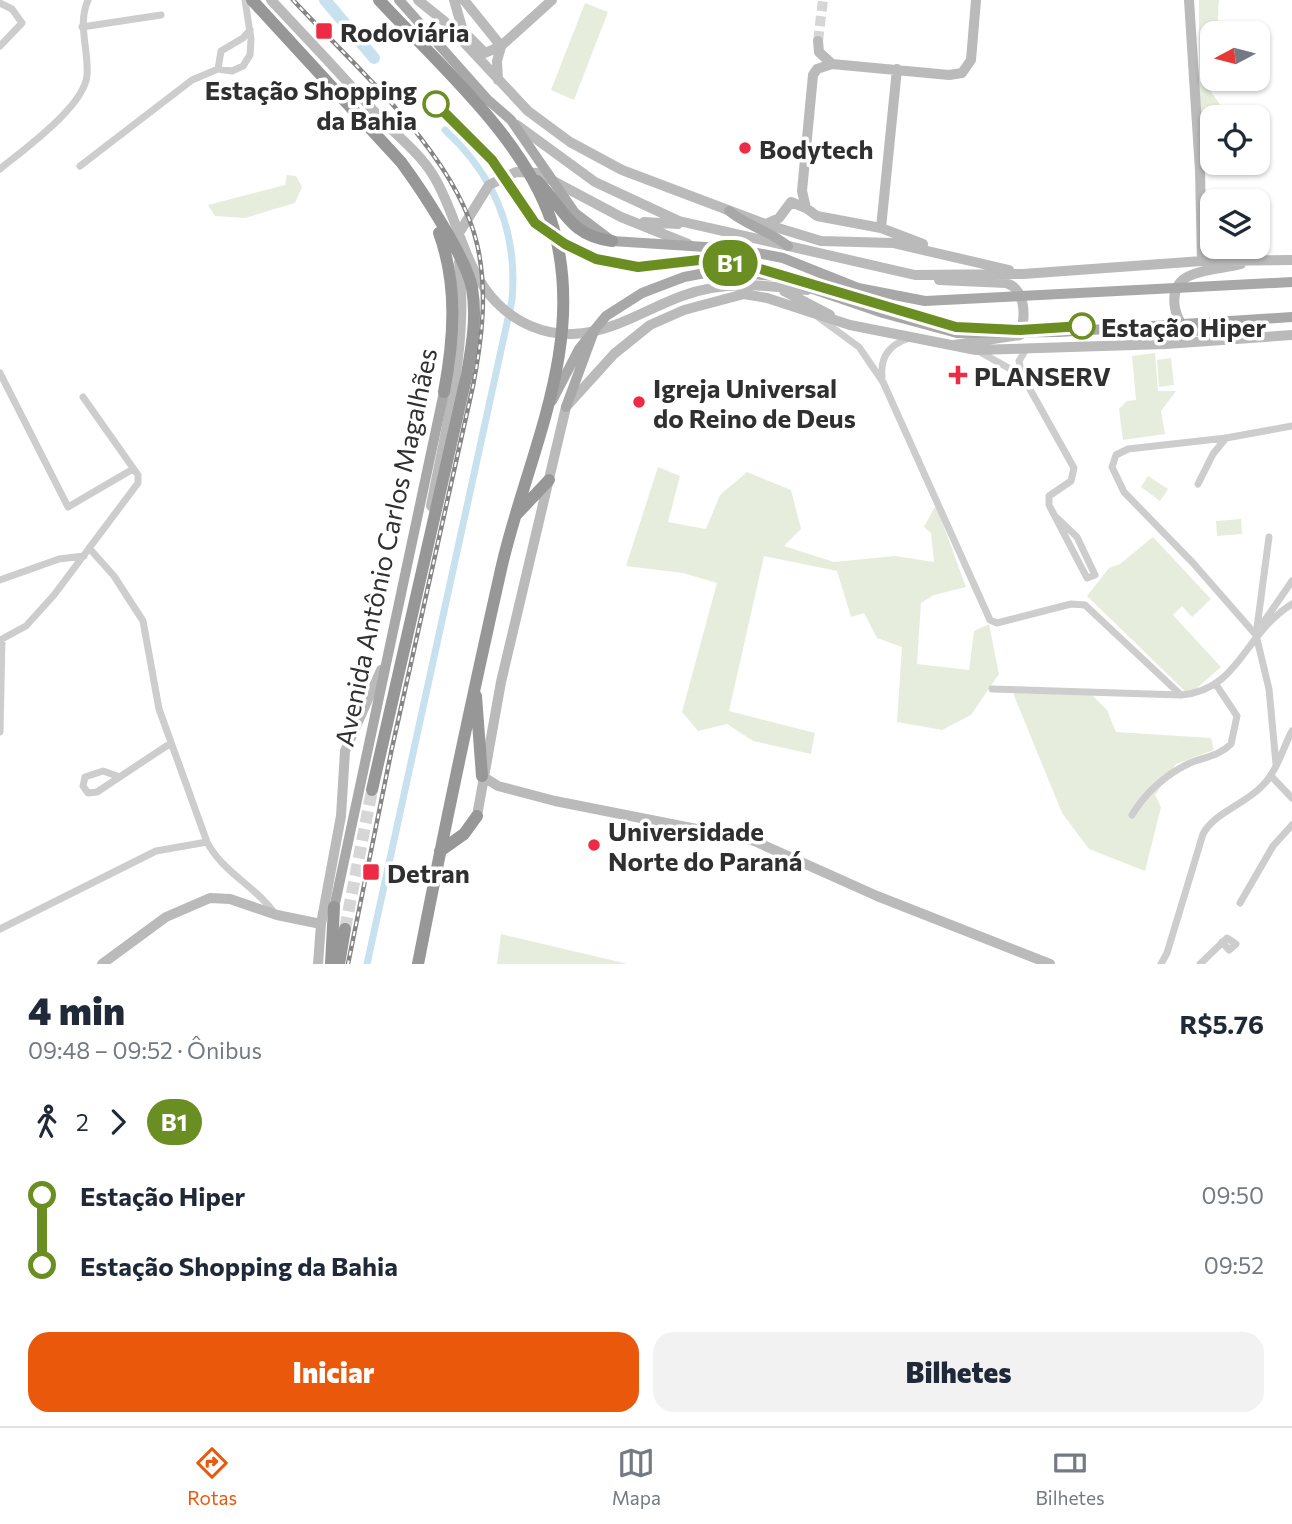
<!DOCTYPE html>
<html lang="pt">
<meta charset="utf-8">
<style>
body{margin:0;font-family:Commissioner,sans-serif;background:#f2f2f3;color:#1f2937;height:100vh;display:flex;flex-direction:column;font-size:26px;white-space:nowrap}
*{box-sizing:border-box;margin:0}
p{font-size:23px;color:#747a83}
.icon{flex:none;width:38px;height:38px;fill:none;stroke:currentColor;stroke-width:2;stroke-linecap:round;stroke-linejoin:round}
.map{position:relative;height:964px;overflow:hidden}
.sheet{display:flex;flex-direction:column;background:#fff;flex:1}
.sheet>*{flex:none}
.badge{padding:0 14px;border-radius:23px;font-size:24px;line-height:46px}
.needle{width:46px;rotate:263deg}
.tools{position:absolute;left:1200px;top:21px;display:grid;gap:14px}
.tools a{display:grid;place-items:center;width:70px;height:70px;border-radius:14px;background:#fff;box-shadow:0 2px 5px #0004;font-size:35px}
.map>.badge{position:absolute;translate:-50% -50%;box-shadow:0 0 0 4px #fff}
.legs{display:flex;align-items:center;gap:10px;height:77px;padding:0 28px;font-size:23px}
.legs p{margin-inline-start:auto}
.head{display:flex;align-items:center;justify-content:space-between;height:119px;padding:0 28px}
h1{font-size:38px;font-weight:800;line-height:52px}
.action{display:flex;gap:14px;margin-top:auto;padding:14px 28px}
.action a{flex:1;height:80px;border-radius:21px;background:#ea580c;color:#fff;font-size:28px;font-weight:800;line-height:80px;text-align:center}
.action a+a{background:#f2f2f3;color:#1f2937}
ul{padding:0 28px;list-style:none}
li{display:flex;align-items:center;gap:24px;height:70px;font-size:26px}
li i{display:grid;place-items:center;width:10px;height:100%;margin:0 9px;background:currentColor}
li i::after{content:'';width:18px;height:18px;margin:-9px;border:5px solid;border-radius:50%;background:#fff}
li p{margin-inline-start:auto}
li:first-child i{background:linear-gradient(#0000 50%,currentColor 0)}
li:last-child i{background:linear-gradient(currentColor 50%,#0000 0)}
.dock{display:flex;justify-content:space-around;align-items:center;height:98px;border-top:2px solid #e0e1e3;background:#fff;font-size:19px;color:#747a83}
.dock a{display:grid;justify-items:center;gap:4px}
.dock .selected{color:#ea580c}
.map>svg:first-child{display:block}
</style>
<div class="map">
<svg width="1292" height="964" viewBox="0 0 1292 964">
<rect width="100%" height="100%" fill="#fff"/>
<path fill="#e7eddd" d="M1199,0h20l-2,33h-4l-3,57 18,27h-15v15l-6,3 -8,-5z
M585,3l23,9 -34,88 -23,-10z
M287,175l9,1 6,11 -7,16 -50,15 -30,-2 -7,-11 77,-20z
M1155,353l3,38h18l-15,20 4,23 -42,6 -4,-31 8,-8 9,-1 -4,-44z
M1171,358l3,27 -15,2 -2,-27z
M658,467l22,9 -12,46 38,7 14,-34 27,-23 44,18 10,39 -17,17 50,16 61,-6 39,6 -3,-29 -7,-6 12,-22 30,82 -32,8 -13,8 -4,61 52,6 5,-39 15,-7 10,50 -28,41 -29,15 -45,-8 5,-75 -25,-9 -13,-25 -13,4 -14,-46 -73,-15 -35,155 86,22 -4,21 -58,-13 -26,-17 -29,7 -16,-19 35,-129 -34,-10 -57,-7z
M1148,476l20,13 -8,12 -19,-14z
M1241,519l1,15 -25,2 -1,-15z
M1153,537l58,62 -19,18 -10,-11 -9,9 48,52 -32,28 -102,-99 22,-28 11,-4z
M1013,693l78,1 16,16 9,22 95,6 3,12 -38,14 -21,31 6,12 -16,64 -56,-22 -27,-36z
M501,934l127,30h-131z"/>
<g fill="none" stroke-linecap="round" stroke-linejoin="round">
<path stroke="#c8e1ee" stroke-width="7" d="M367,964l145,-664c6,-68 -17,-124 -67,-170"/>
<path stroke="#c8e1ee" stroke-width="12" d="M325,0l49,58"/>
<path stroke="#d6d6d6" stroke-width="10" stroke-dasharray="10 5" stroke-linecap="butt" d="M818,41l5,-41"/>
<path stroke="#d6d6d6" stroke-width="12" stroke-dasharray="12 6" stroke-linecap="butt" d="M345,929l27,-139"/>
<path stroke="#cdcdcd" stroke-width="7" d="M0,3l12,6 10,14 -22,23
M82,27l79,-12
M218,69l3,-18 22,-13 7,-8
M80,166l112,-86 26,-11 14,2 11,-5 7,-11 1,-16 -6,-39
M0,169c23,-19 85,-63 87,-94 2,-26 -10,-50 1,-75
M818,317l41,30 24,35 107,238 7,3 74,-19 14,1 96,90
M1025,351l-6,10 3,14 52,93 -3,13 -22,15v9l38,73 8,-3 -18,-38 -22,-21
M980,352l41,23
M0,373l68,134 65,-38
M882,377c-2,-21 8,-33 28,-39
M1198,484l15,-30 13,-16
M89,548l25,28 29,45 16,88 48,133c16,31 50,45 69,73
M0,580l59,-21 25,-3
M1263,623l29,-42
M1256,635l13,-98
M2,639l24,-13 28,-31 84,-112v-8l-55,-78
M992,689l189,6c59,-5 62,-61 111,-91
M0,732l2,-93
M1276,764l-7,-75 -13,-54 -63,-72 -69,-71 -12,-25 4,-12 12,-6 98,-11 66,-12
M1271,776l21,22
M120,777l-17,-6 -18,6 -2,9 5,7 9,-1 74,-49
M1132,815c13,-22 34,-41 58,-52 15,-6 29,-7 41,-19l6,-28 -20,-30
M1240,903l33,-57 19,-21
M0,929l156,-78 51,-9
M1161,964l6,-11 36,-119c12,-22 43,-30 60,-49 14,-14 20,-37 29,-54
M1200,964l27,-26 9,6 -7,6 -7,-8"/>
<path stroke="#bababa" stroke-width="10" d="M271,0c38,40 75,80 112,121 17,17 37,33 50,54 25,40 30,94 64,128 20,20 47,32 76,31 39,-1 73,-25 109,-38 41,-16 82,-11 125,-6
M418,0l26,21 84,90 42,31 52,28 143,54 56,17 72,2 116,27
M454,0l9,31 22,22 16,-7 51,-46
M464,0l37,46
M1189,0l11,171 2,90
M818,41l1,11 13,12
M498,80l-1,-19 4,-14
M517,125l78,57 84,39 236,54 108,-1 179,-13 90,-1
M644,222l34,2
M766,224l13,-6 12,-16 15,6
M881,228l16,-159
M459,233l30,-48 27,-13 22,1 83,44 67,27
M923,244l-42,-16 -64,-12 -11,-8 -4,-17 11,-116 4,-6 15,-5 117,11 13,-2 9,-13 5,-60
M1241,264c-29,8 -73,3 -66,44 2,9 5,18 14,21 17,6 37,0 54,4
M939,280l67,3c20,6 20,34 14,52l-66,10
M784,291l46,24
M431,506c15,-80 38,-162 28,-244
M482,776l16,10 57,15 197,39 125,56 173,68
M477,816l24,-134 65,-275 48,-53 36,-29 34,-15 60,-16 23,4 83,27 126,25 190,-6 126,-9
M102,964l64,-47 44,-19 20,1 47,16 44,9
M318,964l3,-40 20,-108 4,-65 36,-81"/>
<path stroke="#a8a8a8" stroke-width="10" d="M399,0l89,100 23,20 64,93 37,28 125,8 46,9 75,30 67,13 367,-19
M729,211c18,15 41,20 59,35
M552,401l27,-52 27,-33 36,-23 42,-16 32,-6 59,5 108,37 74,20 102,-1 233,-15
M566,407l28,-76
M333,913l111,-521"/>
<path stroke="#979797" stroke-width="12" d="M252,0l149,162c20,27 65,95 71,126 5,29 0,57 -5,86l-95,416
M379,0c60,65 151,143 175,230 32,116 -26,224 -52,335 -30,133 -58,265 -84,399
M537,181c27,27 32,55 75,60
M439,233c19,52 15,106 5,159
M516,515l33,-35
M476,696l6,80
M440,851l24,-17 13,-18
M331,964l3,-57
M339,964l6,-35"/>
<g stroke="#858585" stroke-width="4.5">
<path id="rail" d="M293,0c62,67 163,154 184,244 11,47 5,95 -4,142l-81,362 -44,216"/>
</g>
<use href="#rail" stroke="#fff" stroke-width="2" stroke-dasharray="5" stroke-linecap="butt"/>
</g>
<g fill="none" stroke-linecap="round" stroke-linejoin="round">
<g stroke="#fff" stroke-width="16">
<path id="line-1" d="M436,104l56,56 43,63 30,21 31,15 42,8 61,-7 51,6 206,61 64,3 62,-4"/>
</g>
<use href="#line-1" stroke="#6b8e23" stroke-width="10"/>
</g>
<g fill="#ed2b44" stroke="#fff" stroke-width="2.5">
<rect x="315" y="22" width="18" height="18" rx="3.5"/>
<circle cx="745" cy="148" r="7"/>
<path d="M954.5 364.5h7v7h7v7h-7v7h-7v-7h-7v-7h7z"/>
<circle cx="639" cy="402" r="7"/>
<circle cx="594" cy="845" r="7"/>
<rect x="362" y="863" width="18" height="18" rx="3.5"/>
</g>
<g fill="#fff" stroke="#6b8e23" stroke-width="3.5">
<circle cx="436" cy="104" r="12"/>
<circle cx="1082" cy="326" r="12"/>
</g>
<g text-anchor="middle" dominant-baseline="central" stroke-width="7" stroke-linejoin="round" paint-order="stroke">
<g font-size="26" font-weight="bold" fill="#303030" stroke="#fff" text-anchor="start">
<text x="340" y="31">Rodoviária</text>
<text x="759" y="148">Bodytech</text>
<text x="974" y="375">PLANSERV</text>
<text x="653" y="387">Igreja Universal<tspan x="653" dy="30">do Reino de Deus</tspan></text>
<text x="608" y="830">Universidade<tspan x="608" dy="30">Norte do Paraná</tspan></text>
<text x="387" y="872">Detran</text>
</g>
<g font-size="26" font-weight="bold" fill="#303030" stroke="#fff" text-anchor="end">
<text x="417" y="89">Estação Shopping<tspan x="417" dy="30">da Bahia</tspan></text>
<text x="1101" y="326" text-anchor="start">Estação Hiper</text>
</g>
<g font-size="26" fill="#303030" stroke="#fff">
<text transform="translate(385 547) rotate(-78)">Avenida Antônio Carlos Magalhães</text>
</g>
</g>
</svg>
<div class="tools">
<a><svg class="needle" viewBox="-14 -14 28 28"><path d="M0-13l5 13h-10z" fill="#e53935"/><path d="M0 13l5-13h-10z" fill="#747a83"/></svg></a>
<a><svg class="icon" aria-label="locate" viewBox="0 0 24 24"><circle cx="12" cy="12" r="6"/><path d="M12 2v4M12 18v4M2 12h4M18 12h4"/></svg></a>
<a><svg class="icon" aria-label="layers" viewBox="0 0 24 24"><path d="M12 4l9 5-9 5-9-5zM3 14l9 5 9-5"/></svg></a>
</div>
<b class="badge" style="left:730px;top:263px;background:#6b8e23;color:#fff">B1</b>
</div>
<section class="sheet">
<div class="head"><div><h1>4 min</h1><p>09:48 – 09:52 · Ônibus</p></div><b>R$5.76</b></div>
<div class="legs"><svg class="icon" aria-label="walk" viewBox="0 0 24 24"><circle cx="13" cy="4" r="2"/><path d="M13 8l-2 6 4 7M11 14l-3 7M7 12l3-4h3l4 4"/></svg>2<svg class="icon" aria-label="forward" viewBox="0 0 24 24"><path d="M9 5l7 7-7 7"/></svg><b class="badge" style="background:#6b8e23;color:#fff">B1</b></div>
<ul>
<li><i style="color:#6b8e23"></i><b>Estação Hiper</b><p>09:50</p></li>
<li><i style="color:#6b8e23"></i><b>Estação Shopping da Bahia</b><p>09:52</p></li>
</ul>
<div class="action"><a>Iniciar</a><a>Bilhetes</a></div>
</section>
<nav class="dock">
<a class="selected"><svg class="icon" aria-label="directions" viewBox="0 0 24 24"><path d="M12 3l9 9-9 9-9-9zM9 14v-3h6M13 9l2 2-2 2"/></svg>Rotas</a>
<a><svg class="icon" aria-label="map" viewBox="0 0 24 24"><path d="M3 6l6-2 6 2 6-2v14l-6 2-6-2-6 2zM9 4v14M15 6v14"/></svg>Mapa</a>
<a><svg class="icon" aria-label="tickets" viewBox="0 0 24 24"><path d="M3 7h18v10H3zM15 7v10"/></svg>Bilhetes</a>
</nav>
